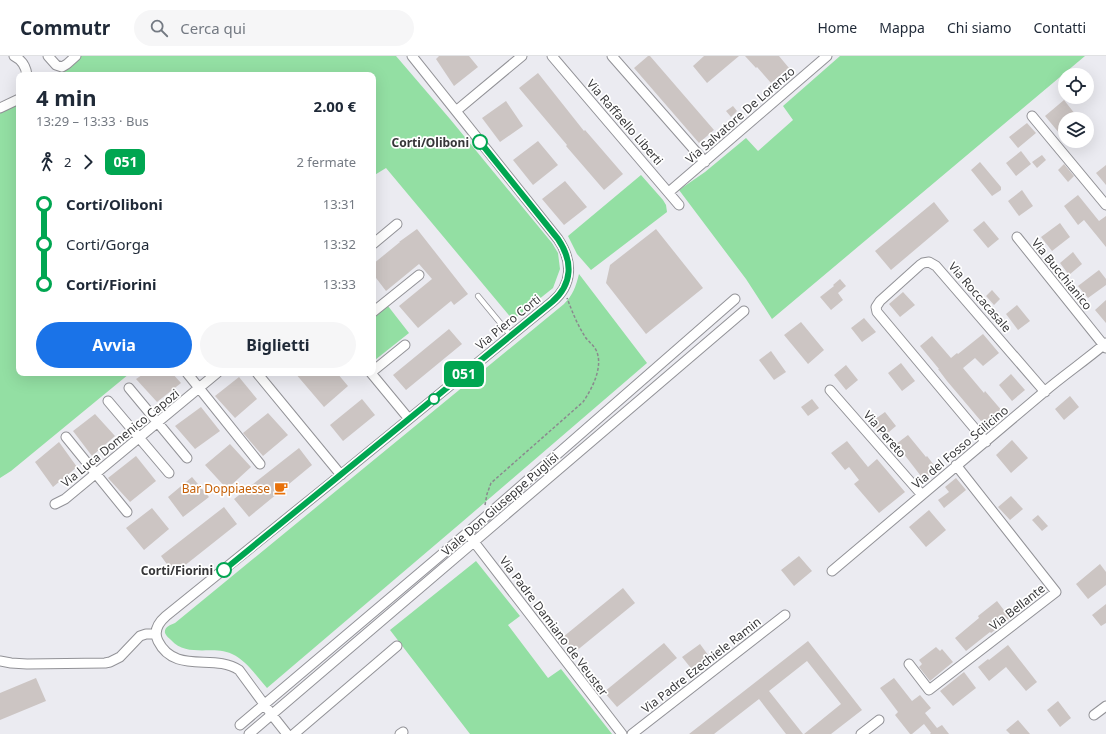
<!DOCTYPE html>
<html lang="it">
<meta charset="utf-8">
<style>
body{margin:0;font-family:"Noto Sans",sans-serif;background:#f6f6f7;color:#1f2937;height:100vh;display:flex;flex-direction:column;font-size:15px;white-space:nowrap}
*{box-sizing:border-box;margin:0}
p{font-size:13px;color:#747a83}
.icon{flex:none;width:22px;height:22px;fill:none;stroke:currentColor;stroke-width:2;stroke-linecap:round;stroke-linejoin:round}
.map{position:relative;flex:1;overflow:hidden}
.sheet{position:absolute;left:16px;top:16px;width:360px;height:304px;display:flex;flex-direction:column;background:#fff;border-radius:8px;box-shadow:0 4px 16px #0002}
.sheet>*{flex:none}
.badge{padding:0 8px;border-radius:6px;font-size:14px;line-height:26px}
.fabs{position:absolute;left:1058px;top:12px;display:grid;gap:8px}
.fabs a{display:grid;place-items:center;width:36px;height:36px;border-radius:50%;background:#fff;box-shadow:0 4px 16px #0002;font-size:20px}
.map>.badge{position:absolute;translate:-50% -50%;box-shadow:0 0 0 2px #fff}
.legs{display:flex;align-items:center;gap:6px;height:44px;padding:0 20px;font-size:13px}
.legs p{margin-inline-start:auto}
.overview{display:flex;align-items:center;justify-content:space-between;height:68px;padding:0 20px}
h1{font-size:22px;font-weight:700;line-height:30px}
.action{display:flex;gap:8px;margin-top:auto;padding:8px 20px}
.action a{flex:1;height:46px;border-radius:24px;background:#1a73e8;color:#fff;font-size:16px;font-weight:700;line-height:46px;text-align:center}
.action a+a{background:#f6f6f7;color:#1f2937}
ul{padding:0 20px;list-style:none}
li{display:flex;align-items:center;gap:14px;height:40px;font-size:15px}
li i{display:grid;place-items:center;width:6px;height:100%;margin:0 5px;background:currentColor}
li i::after{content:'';width:10px;height:10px;margin:-5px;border:3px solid;border-radius:50%;background:#fff}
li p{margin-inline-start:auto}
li:first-child i{background:linear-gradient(#0000 50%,currentColor 0)}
li:last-child i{background:linear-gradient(currentColor 50%,#0000 0)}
header{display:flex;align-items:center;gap:24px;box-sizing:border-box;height:56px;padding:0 20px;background:#fff;border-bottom:1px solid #e0e1e3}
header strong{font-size:19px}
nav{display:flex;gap:22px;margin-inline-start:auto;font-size:14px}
.search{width:280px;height:36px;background:#f6f6f7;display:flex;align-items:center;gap:10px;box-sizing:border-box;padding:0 14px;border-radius:22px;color:#747a83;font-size:15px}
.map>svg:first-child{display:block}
</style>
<header>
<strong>Commutr</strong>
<div class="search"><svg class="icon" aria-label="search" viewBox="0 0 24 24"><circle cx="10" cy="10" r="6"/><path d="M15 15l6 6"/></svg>Cerca qui</div>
<nav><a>Home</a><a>Mappa</a><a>Chi siamo</a><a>Contatti</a></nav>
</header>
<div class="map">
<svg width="1106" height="678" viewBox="0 0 1106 678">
<rect width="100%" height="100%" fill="#ebebf1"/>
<path fill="#93dfa3" d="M80,0h316l54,63 102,124 6,10 2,16 -7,19 -40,32 -127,-152 -13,8v-101h-316z
M840,0h245l-313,263 -26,-40 -67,-89 26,-18 41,-34 12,13 35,-31 -10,-14z
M19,43v274h109l1,1 -118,97 -11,7v-370z
M641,119l22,25 3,5 1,7 -76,58 -14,-16 -9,-18z
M579,218l68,89 -185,159 -195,166c-11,-12 -20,-27 -35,-34 -20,-9 -45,4 -61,-14 -2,-2 -5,-4 -6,-7 -1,-6 5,-8 10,-10l389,-319c9,-9 12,-18 15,-30z
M388,250l21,27 -34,27 -2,-2v-41z
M476,505l44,55 -12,9 40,53 13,-9 51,65h-142l-80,-104z"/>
<path fill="#ccc5c3" d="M439,0h30l9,11 -24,19 -18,-27z
M648,0h2l64,74 -15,13 -65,-75z
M704,0h35l-32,27 -14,-17z
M745,0h34l10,12 -18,15 -14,-16 -1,1z
M538,17l46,58 1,-1 38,44 -19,16 -38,-44 1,-1 -48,-57z
M1064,44l15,19h-14v21l-20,-24z
M506,45l17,25 -23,16 -18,-24z
M733,50l4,5 -6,6 -5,-6z
M1027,67l9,10 -18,15 -9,-11z
M538,85l20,24 -25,20 -20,-25z
M1021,95l10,13 -15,12 -10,-13z
M1042,99l4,5 -9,8 -5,-6z
M980,106l21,25v3l-9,6 -21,-26z
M1064,108l10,12 -6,6 -10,-12z
M1106,109v20l-10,-12z
M565,125l22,26 -23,18 -22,-26z
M1022,134l11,16 -14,10 -11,-15z
M1078,139l21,26 7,-5v31l-22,-27 -6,5 -14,-19z
M934,146l15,19 -58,49 -16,-19z
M984,165l15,18 -11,9 -15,-18z
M1060,167l10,14 -18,14 -11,-14z
M417,173l51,65 -14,11 -3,-4 -33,27 -19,-22 33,-27 -13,-15 -33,27 -13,-17v-10l27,-22h-1z
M656,173l47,59 -57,46 -40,-51 4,-18z
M1073,196l9,12 -13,11 -9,-12z
M1099,214l7,9v6l-18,13 -10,-12z
M840,223l6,7 -8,7 5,7 -12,10 -11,-13 14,-11 -1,-1z
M992,234l8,9 -6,6 -8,-9z
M903,236l12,13 -15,12 -11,-13z
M1106,244v23l-11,-13z
M1017,249l13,16 -12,9 -12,-16z
M864,262l12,14 -14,10 -11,-14z
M801,266l23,28 -16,14 -24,-29z
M449,273l13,15 -56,46 -13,-15z
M983,278l16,19 -16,13 -8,-8 -12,10 21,25 1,-2 18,21 -17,15 -39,-46 -9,-12h1l-19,-23 12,-10 19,22 6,-5 1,1z
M771,295l15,21 -12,8 -15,-20z
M901,307l14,18 -13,10 -14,-18z
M846,309l12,15 -12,10 -12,-15z
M145,317h27l9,10 -24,19 -21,-23z
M295,317h42l11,13 -24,21z
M1011,318l14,16 -13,11 -13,-16z
M239,321l18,22 -22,19 -20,-22z
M1070,340l9,11 -15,13 -9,-11z
M362,343l13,16 -32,26 -13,-16z
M812,343l7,9 -11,8 -7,-9z
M201,351l19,24 -25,18 -20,-23z
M885,356l11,14 -13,11 -12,-15z
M268,357l20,22 -25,21 -20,-23z
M95,358l20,22 -23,20 -19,-25z
M908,379l18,22 1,-1 10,13 -13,11 -28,-36z
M1012,384l16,18 -17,15 -15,-18z
M847,385l21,26 9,-8 28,33 -26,21 -25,-29 5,-4 -10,-13 -4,3 -14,-17z
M59,386l18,25 -24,20 -18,-25z
M230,388l21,23 -24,22 -22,-24z
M299,392l13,17 -63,52 -15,-18z
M136,400l20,25 -26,21 -22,-24z
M192,421l17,20 -26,20 -15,-20z
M956,422l10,12 -22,18 -6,-8 11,-8 -4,-5z
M1011,440l12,13 -13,11 -12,-13z
M224,451l13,17 -63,50 -13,-18z
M152,452l17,21 -25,21 -18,-22z
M929,454l17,20 -20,17 -17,-20z
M1038,459l10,11 -6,5 -10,-11z
M799,500l13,15 -18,15 -13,-16z
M1100,508l6,8v13l-18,14 -12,-15z
M623,532l12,15 -60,49 -12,-15z
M997,545l13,17 -19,15 -1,-1 -24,19 -11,-13 24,-20 -1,-2z
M1106,548v19l-5,3 -9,-11z
M808,585l54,69 -31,24h-27l37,-30 -34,-43 -38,30 34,43h-17l-27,-35 -45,35h-25z
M664,587l13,15 -60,49 -13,-15z
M700,588l11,15 -17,13 -12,-15z
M1008,589l29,37 -11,9 -20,-24 -17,14 -11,-14 10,-8 1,1z
M936,591l4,4 2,-2 11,13 -23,19 -11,-14 3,-3 -3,-4z
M964,616l12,16 -23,18 -13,-15z
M36,622l10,23 -46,19v-27z
M894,622l18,23 8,-6 11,13 -6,5 12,15 5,-3 7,9h-19l1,-1 -7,-9 -12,10h-2l-15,-19 3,-3 -18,-24z
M1058,645l13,17 -11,9 -13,-17z
M1018,664l12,14h-20l-4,-4z"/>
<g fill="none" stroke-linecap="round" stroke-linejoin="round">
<g stroke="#929297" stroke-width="6">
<path id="service" d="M478,240l33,40"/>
</g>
<g stroke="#929297" stroke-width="11">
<path id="minor" d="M14,0c8,4 12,11 13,19
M48,0l8,9 6,2 5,-3 9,-8
M552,0l127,149
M612,0l93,106
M0,52l19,-9
M456,55l66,-55
M1032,60l74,89
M669,136l158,-136
M1017,181l89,111
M373,188l24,-20
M373,256l46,-37
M373,315l32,-26
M187,317l73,91
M257,317l84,102
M371,317l38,46
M129,332l58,70
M830,334l92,105
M108,345l61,72
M66,381l61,75
M986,386l-109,-130 -1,-5 4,-6 40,-36 3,-2 6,-1 7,4 109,126
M55,448l10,-5 152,-126
M471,482l151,196
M832,515c70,-59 141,-119 212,-179 20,-17 42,-32 62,-49
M0,605l11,2 16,1 78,-1 5,-1 10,-5 20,-21 6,-2h10
M909,608l20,26 127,-98 -100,-127
M1094,659l12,-9
M240,669l227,-192 268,-234
M249,678l495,-423
M287,678l-15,-19 -33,-45c-25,-17 -64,5 -81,-29 -5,-10 0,-18 8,-25l166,-134 220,-180c21,-17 21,-41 6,-63l-146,-183
M294,678l103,-88
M400,678l3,-2
M632,678l153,-119
M861,678l18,-14"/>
</g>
<path stroke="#8a8a8e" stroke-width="1.5" stroke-dasharray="3 2" stroke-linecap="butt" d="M485,449l2,-11 4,-11 92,-81c9,-13 21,-36 13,-52 -3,-6 -9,-9 -12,-15 -7,-11 -12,-24 -17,-37"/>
<use href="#service" stroke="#fff" stroke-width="4.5"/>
<use href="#minor" stroke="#fff" stroke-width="9"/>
</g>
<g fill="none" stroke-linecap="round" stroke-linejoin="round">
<g stroke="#fff" stroke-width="9">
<path id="line-1" d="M224,514l328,-268c21,-18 21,-41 6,-63l-78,-97"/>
</g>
<use href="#line-1" stroke="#00a651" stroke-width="6"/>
</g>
<defs>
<g id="cafe-bare" transform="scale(1.08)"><path d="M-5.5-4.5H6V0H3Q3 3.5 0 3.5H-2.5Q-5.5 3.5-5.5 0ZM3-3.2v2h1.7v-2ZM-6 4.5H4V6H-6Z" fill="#e8710a" stroke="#fff" stroke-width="2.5" paint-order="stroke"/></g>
</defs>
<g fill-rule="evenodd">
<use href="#cafe-bare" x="281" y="432"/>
</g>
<g fill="#fff" stroke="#00a651" stroke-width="2">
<circle cx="480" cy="86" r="7"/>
<circle cx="434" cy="343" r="5"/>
<circle cx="224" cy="514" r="7"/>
</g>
<g text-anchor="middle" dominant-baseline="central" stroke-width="3.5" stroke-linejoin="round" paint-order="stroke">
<g font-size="12" fill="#363638" stroke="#fff">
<text transform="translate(740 59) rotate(-41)">Via Salvatore De Lorenzo</text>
<text transform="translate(625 66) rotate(49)">Via Raffaello Liberti</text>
<text transform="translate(1062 218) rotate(51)">Via Bucchianico</text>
<text transform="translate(980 241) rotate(49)">Via Roccacasale</text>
<text transform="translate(508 266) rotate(-39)">Via Piero Corti</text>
<text transform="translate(885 378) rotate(49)">Via Pereto</text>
<text transform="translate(120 382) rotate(-39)">Via Luca Domenico Capozi</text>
<text transform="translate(960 391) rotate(-40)">Via del Fosso Scilicino</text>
<text transform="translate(500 448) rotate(-41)">Viale Don Giuseppe Puglisi</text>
<text transform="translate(1017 551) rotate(-38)">Via Bellante</text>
<text transform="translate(554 570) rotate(53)">Via Padre Damiano de Veuster</text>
<text transform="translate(701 609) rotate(-38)">Via Padre Ezechiele Ramin</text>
</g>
<g font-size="12" font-weight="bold" fill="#363638" stroke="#fff" text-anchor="end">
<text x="469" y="86">Corti/Oliboni</text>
<text x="213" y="514">Corti/Fiorini</text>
</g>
<g font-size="12" fill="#c56008" stroke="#fff" text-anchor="end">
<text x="270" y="432">Bar Doppiaesse</text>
</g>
</g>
</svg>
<div class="fabs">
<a><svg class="icon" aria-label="locate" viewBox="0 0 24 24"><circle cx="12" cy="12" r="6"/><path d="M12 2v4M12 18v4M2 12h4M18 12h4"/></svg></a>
<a><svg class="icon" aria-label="layers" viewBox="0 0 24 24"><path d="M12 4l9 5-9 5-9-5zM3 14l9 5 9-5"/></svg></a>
</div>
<b class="badge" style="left:464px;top:318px;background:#00a651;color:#fff">051</b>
<section class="sheet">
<div class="overview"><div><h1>4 min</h1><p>13:29 – 13:33 · Bus</p></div><b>2.00 €</b></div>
<div class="legs"><svg class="icon" aria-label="walk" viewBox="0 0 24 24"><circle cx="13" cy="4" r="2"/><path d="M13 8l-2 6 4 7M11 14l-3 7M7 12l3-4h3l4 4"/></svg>2<svg class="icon" aria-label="forward" viewBox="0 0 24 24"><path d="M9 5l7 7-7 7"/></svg><b class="badge" style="background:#00a651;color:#fff">051</b><p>2 fermate</p></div>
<ul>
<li><i style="color:#00a651"></i><b>Corti/Oliboni</b><p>13:31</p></li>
<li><i style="color:#00a651"></i><span>Corti/Gorga</span><p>13:32</p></li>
<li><i style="color:#00a651"></i><b>Corti/Fiorini</b><p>13:33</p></li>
</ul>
<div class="action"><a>Avvia</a><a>Biglietti</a></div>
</section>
</div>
